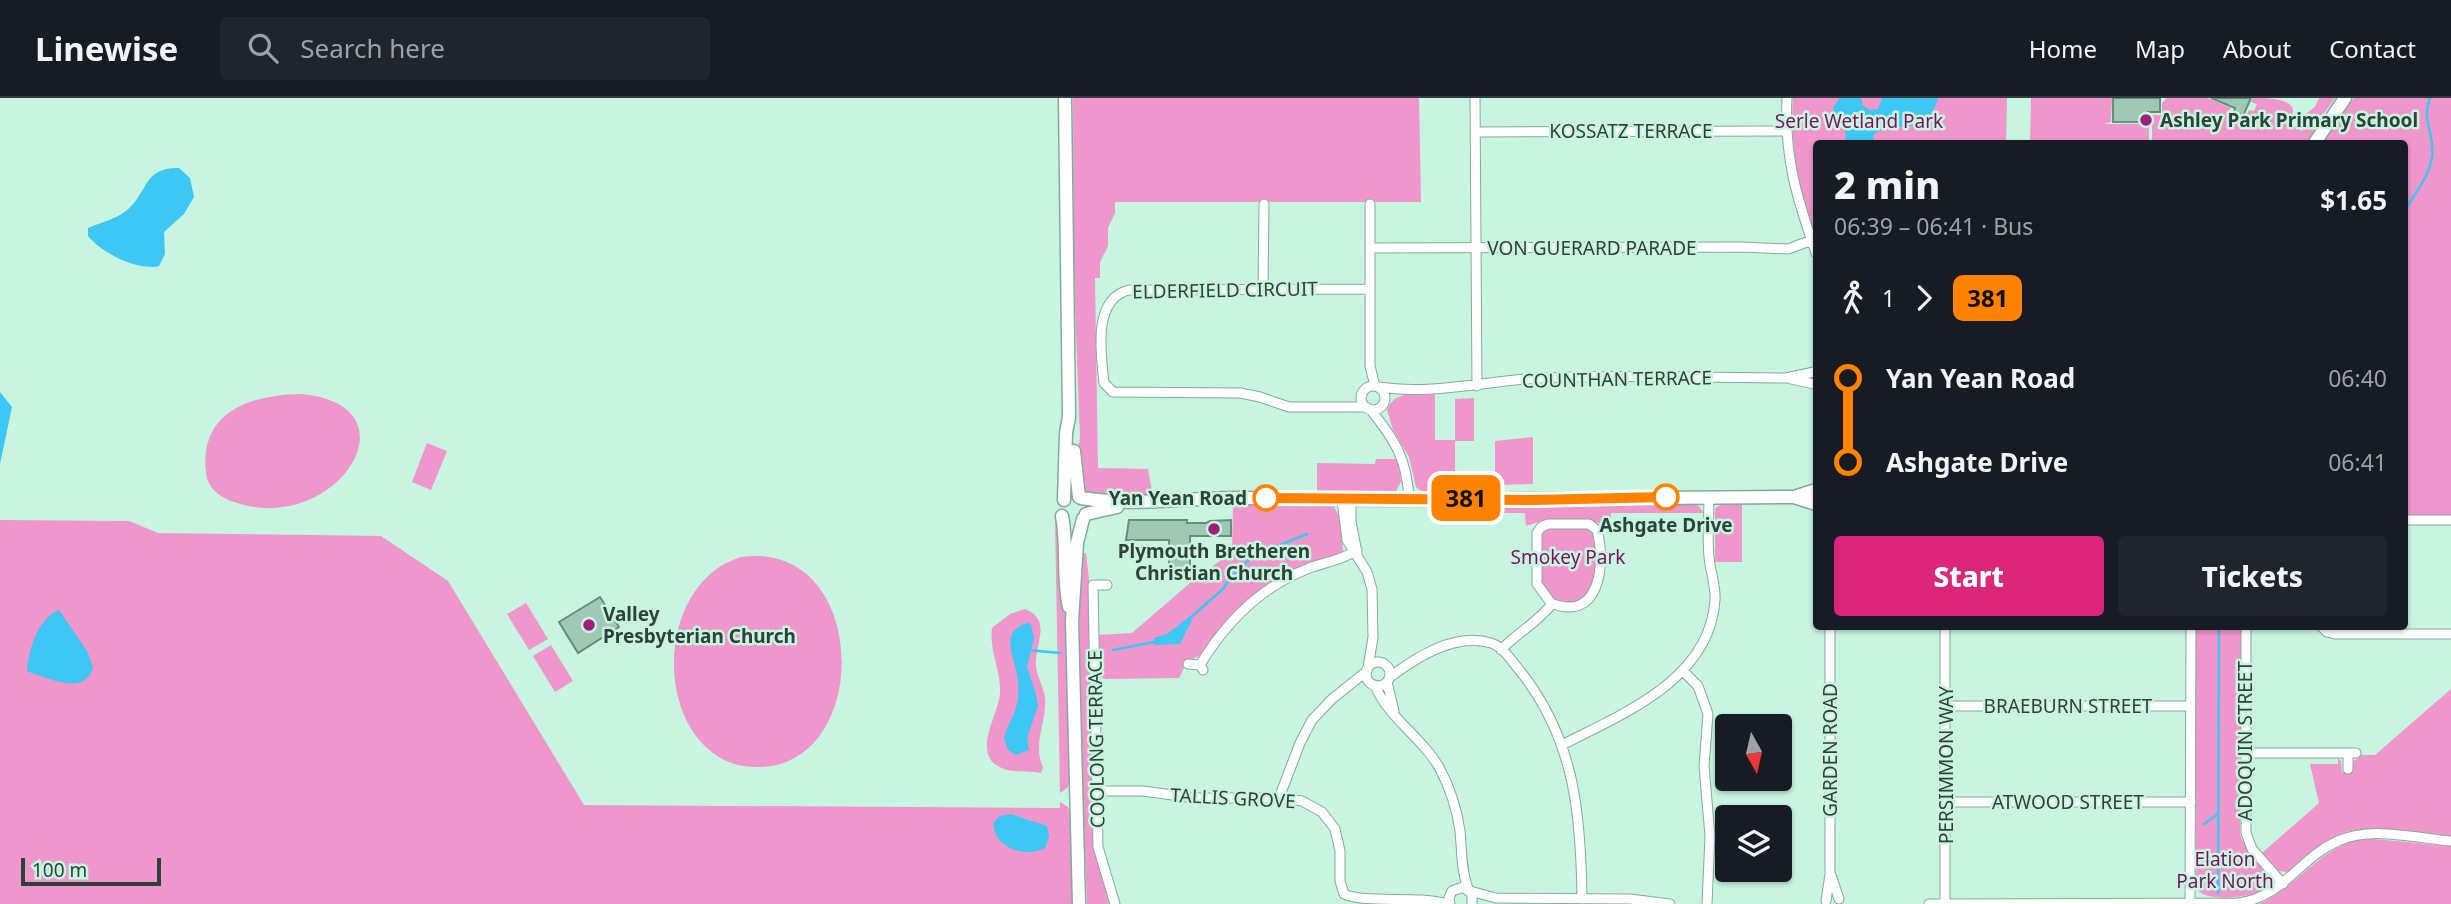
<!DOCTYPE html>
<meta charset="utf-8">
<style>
body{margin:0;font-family:"Noto Sans",sans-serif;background:#20242c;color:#f1f3f6;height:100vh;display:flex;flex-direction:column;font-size:26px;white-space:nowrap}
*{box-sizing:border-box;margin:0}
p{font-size:23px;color:#9ea1a6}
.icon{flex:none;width:38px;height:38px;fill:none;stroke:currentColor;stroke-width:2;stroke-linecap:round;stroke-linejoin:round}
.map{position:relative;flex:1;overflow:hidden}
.drawer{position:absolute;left:1813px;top:42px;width:595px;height:490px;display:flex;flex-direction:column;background:#171b24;border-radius:7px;box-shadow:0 2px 5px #0004}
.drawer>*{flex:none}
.badge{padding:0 14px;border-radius:10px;font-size:24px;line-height:46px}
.needle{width:46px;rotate:172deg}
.tools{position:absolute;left:1715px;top:616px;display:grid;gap:14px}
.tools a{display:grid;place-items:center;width:77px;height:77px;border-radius:7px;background:#171b24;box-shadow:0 2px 5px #0004;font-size:35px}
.scale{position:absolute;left:21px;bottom:18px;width:140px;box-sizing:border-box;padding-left:7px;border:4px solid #2f4138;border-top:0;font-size:19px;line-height:24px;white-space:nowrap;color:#2f4138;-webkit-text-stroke:5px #c7f5df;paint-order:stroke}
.map>.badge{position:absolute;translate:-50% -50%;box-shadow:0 0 0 4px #fff}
.legs{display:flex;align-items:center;gap:10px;height:77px;padding:0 21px;font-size:23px}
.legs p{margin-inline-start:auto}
.headline{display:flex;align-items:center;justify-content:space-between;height:119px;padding:0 21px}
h1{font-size:38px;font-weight:800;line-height:52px}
.button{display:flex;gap:14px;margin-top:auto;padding:14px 21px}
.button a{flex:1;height:80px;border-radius:7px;background:#db2777;color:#fff;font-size:28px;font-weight:800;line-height:80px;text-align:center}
.button a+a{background:#20242c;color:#f1f3f6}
ul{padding:0 21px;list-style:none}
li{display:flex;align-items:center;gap:24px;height:84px;font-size:26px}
li i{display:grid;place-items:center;width:10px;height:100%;margin:0 9px;background:currentColor}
li i::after{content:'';width:18px;height:18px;margin:-9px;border:5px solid;border-radius:50%;background:#171b24}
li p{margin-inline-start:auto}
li:first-child i{background:linear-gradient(#0000 50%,currentColor 0)}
li:last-child i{background:linear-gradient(currentColor 50%,#0000 0)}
header{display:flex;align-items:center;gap:42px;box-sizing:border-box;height:98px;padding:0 35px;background:#171b24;border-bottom:2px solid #363941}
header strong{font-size:33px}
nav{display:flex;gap:38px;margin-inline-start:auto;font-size:24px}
.search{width:490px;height:63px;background:#20242c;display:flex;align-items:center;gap:18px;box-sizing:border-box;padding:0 24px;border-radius:7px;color:#9ea1a6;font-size:26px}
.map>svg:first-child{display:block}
</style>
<header>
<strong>Linewise</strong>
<div class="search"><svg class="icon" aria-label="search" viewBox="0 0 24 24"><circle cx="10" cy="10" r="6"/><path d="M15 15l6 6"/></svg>Search here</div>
<nav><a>Home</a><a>Map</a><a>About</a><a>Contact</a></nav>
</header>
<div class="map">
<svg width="2451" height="806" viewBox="0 0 2451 806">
<rect width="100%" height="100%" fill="#c7f5df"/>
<path fill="#ef96cb" d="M1073,0h346l2,104h-306v11l-7,15v18l-8,16v16h-5l3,190 50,1 5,28 -62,-2 -8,-6 -5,-41 2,-10 -6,-156z
M1793,0h214l-1,45 -190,1v93c-18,-45 -26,-91 -23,-139z
M2031,0h81l-1,24 -7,2h45v19h-119z
M2167,0h40l24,10 -5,5 2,5 14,6 7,-14 5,1 3,-7 -6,-2 2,-4c11,0 34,0 39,9 3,7 -1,11 0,18l10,6 6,-10 -5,-5 12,-9 4,-9h16l-17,24 -10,21h-156v-28h10v-12z
M2354,0h97v417h-46l-1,-371h-85z
M1435,294v48h20v-41l19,-1v43h-19v49c-14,1 -26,9 -39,-3l-7,-30 -16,-27 -6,-20c7,-19 30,-17 48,-18z
M301,296c121,11 34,144 -67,108 -14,-5 -26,-13 -28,-29 -7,-62 45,-78 95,-79z
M1533,339v47l-38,1v-44z
M427,345l20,8 -16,39 -19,-8z
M1376,361h22l3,23 -6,11 -78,1v-31l58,1z
M1742,404v60h-27v-53l7,-6z
M1233,405l100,2 6,11 4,35 -5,5 -52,18 -31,19 -27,25 -28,38 -17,6 1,6 -5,10 -74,1 -7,-4 -1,-40 35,-2 58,-50 42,-31z
M1482,405h214l8,10h-93l-1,14 -20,-7h-45l-19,6 -1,-13h-43z
M1055,418l3,3 9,105 3,149 -2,14 -8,6z
M0,422l129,1 29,12 223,3 67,45 136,224 476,3v-6l8,5 3,11 3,86h-1074z
M1549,430h39c9,7 7,15 7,25 0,11 2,23 -2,33 -10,24 -41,21 -51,-1 -5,-13 -1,-36 -1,-50z
M1079,455h7l3,27 6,272 14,52h-22l-7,-185z
M741,459c131,-18 132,212 16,210 -19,0 -34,-5 -49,-18 -55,-49 -43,-169 33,-192z
M526,505l22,36 -19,11 -22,-36z
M1025,511c28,11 9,36 11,58 1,10 8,20 9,31 2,25 -13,45 -2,69l-2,6c-13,-3 -25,0 -37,-4 -36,-13 -4,-55 -4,-77 1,-22 -11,-41 -8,-64l18,-14z
M2196,529h45l-1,207c4,19 34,37 27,55 -16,8 -61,15 -71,-1z
M551,547l22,36 -18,11 -22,-36z
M2451,591v147l-74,-7 -28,2 -20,9 -41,32 -10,-1 -16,-18 57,-50 -9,-39h28v-6l3,3 1,11h10l1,-11 6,-3v-3h16z
M2363,740l88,8v58h-192c38,-17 61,-57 104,-66z"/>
<path fill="#3dc7f3" d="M1840,0h21l2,8 7,4 8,-1 4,-11h56c-13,45 -48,18 -65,38l1,6 4,1h29l-61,1 -1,-14 -12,-14 1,-10z
M179,70l11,10 4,19 -10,17 -20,18 1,22 -6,12c-22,5 -57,-13 -71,-30v-8c11,-5 25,-8 35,-15 25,-16 18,-46 56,-45z
M0,294l12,15 -12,57z
M59,512l28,41 6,16c-7,30 -46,11 -66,4 2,-21 10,-52 32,-61z
M1189,519l3,3 -12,24 -26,1v-7l13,-4z
M1027,525l4,1 3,14 -7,29 9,27 2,12 -11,32 2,12 -13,5 -8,-5 -4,-11c2,-13 11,-23 13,-36 2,-9 2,-19 0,-28 -3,-20 -18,-43 10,-52z
M1011,716l36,12 2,11 -4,11c-19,11 -54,-1 -51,-26l6,-6z"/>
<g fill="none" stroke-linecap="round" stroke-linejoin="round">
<path stroke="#3dc7f3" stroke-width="2.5" d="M2404,114c10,-18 25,-34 28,-55 3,-23 -11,-37 -2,-59
M1190,520l32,-28 10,-14 21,-20 54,-22
M1028,552l32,3
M1113,552l41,-8
M2204,726l14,-10
M2218,795l1,-267"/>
</g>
<path fill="#9ecab5" stroke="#648f7b" stroke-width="2" d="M2113,0h47v14h-12v10h-35z
M2211,0h40l-8,18 -9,-4 1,-4z
M1129,422h58v3h19l4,-2 21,-1v16h-41v40h-21v-36h-43z
M600,499l19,30 -41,26 -19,-31z"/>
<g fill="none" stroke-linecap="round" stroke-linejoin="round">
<g stroke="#81ad98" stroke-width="11">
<path id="street" d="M1475,0l2,288
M1787,0c-3,59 10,101 29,155
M1477,34l309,-1
M1370,106v162l5,20
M1370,150l371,-1 47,2 24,-9
M1263,191l1,-85
M1791,281l23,5
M1361 300a12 12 0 1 1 24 0a12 12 0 1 1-24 0Z
M1379,289c53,8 107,-6 160,-9 82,-4 165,0 247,0l28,-6
M1366,309h-77l-29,-10 -20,-4 -127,-1 -9,-9c-3,-29 -12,-84 25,-93l241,-1
M1370,311c25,31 37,50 39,90
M1342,402l5,40 20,32 5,17 1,48 -5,31
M1351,402v21l6,32
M2404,422h47
M1548,426h41l8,6c9,34 3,93 -46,73l-14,-19v-51l4,-6z
M1107,487h-14l5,262 17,57
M2246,528v207l6,16 31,35
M2321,528l6,6 8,2h116
M1501,552c17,-18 36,-27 51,-46
M1366 576a12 12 0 1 1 24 0a12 12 0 1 1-24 0Z
M1188,566l12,1 3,5
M1200,567c26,-43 59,-77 107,-96 17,-7 34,-8 50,-19
M1683,573l15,15 10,28 -4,52 6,70 -3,68
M1389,580c27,-21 66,-46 102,-35 13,4 22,20 30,29 54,69 60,143 61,227
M1387,584l7,29
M1375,587c11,31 49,54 65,84 10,19 17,41 20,62 2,20 1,38 8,58
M1946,608h245
M1562,647c60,-31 148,-65 153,-145 1,-15 -5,-29 -6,-43 -2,-20 0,-40 0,-60
M2245,655h111
M2348,655v16
M1097,693h46l52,7h84l23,3 20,11 13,17 5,22v30l4,13c22,10 73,1 103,10
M1279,700l21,-55 12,-23 20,-21 35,-28
M1946,704h245
M1831,777l8,24
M1470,793l26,7 134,1 40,5
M1826,803l4,-27v-248
M1945,805v-277
M2190,805l1,-277
M1450,806l-1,-6 3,-7 11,-4 9,7v10
M1929,806l309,-1c46,-6 61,-45 100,-62 33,-15 78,-3 113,0"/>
</g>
<g stroke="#81ad98" stroke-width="15">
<path id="secondary" d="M2314,46l31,-46
M1074,353l5,46
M1794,399l22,7
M1081,400c55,9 110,-1 165,0 182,4 365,0 548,-1l22,-7
M1064,402l2,-67 3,-16 -4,-319
M1086,416l31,-7
M1062,418c6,31 0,60 7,91
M1079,806l-7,-283 5,-78 6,-24"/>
</g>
<use href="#street" stroke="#fff" stroke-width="9"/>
<use href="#secondary" stroke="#fff" stroke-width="12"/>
</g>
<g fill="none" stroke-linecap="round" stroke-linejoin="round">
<g stroke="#fff" stroke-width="16">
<path id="line-1" d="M1266,400l267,2 133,-3"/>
</g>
<use href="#line-1" stroke="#ff8200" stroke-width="10"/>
</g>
<g fill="#9e2176" stroke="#c7f5df" stroke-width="2.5">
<circle cx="2146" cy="22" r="7"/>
<circle cx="1214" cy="431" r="7"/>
<circle cx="589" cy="527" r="7"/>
</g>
<g fill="#fff" stroke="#ff8200" stroke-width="3.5">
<circle cx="1666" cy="399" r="12"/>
<circle cx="1266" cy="400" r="12"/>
</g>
<g text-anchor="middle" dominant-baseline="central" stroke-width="5" stroke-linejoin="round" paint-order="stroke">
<g font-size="19" font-weight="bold" fill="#2f4138" stroke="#c7f5df" text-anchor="start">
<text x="2160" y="22">Ashley Park Primary School</text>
<text x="1214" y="453" text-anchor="middle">Plymouth Bretheren<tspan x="1214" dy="22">Christian Church</tspan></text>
<text x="603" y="516">Valley<tspan x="603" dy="22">Presbyterian Church</tspan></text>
</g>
<g font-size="19" fill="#7a125b" stroke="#c7f5df">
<text x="1859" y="23">Serle Wetland Park</text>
<text x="1568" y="459">Smokey Park</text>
<text x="2225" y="761">Elation<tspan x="2225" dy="22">Park North</tspan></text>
</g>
<g font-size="19" fill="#2f4138" stroke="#c7f5df">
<text x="1631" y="33">KOSSATZ TERRACE</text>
<text x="1592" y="150">VON GUERARD PARADE</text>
<text transform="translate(1225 192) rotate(-1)">ELDERFIELD CIRCUIT</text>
<text transform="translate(1617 281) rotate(-1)">COUNTHAN TERRACE</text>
<text x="2068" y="608">BRAEBURN STREET</text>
<text transform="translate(1096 641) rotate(-91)">COOLONG TERRACE</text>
<text transform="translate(2245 643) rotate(-90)">ADOQUIN STREET</text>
<text transform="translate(1830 652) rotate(-90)">GARDEN ROAD</text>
<text transform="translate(1946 667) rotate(-90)">PERSIMMON WAY</text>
<text transform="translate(1233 700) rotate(3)">TALLIS GROVE</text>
<text x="2068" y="704">ATWOOD STREET</text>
</g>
<g font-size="19" font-weight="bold" fill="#2f4138" stroke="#c7f5df" text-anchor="end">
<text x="1247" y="400">Yan Yean Road</text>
<text x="1666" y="427" text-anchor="middle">Ashgate Drive</text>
</g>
</g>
</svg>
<div class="tools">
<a><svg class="needle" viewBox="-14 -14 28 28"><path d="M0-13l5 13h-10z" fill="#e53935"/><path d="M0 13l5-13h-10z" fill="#9ea1a6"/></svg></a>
<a><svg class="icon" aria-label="layers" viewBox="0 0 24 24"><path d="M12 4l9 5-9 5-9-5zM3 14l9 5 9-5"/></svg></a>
</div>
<div class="scale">100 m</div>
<b class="badge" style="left:1466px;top:400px;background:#ff8200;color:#111">381</b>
<section class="drawer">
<div class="headline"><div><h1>2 min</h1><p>06:39 – 06:41 · Bus</p></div><b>$1.65</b></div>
<div class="legs"><svg class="icon" aria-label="walk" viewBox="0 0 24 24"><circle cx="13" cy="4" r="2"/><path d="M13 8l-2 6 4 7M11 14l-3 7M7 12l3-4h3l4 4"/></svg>1<svg class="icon" aria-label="forward" viewBox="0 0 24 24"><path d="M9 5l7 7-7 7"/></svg><b class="badge" style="background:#ff8200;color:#111">381</b></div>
<ul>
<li><i style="color:#ff8200"></i><b>Yan Yean Road</b><p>06:40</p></li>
<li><i style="color:#ff8200"></i><b>Ashgate Drive</b><p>06:41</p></li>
</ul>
<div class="button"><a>Start</a><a>Tickets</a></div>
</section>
</div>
